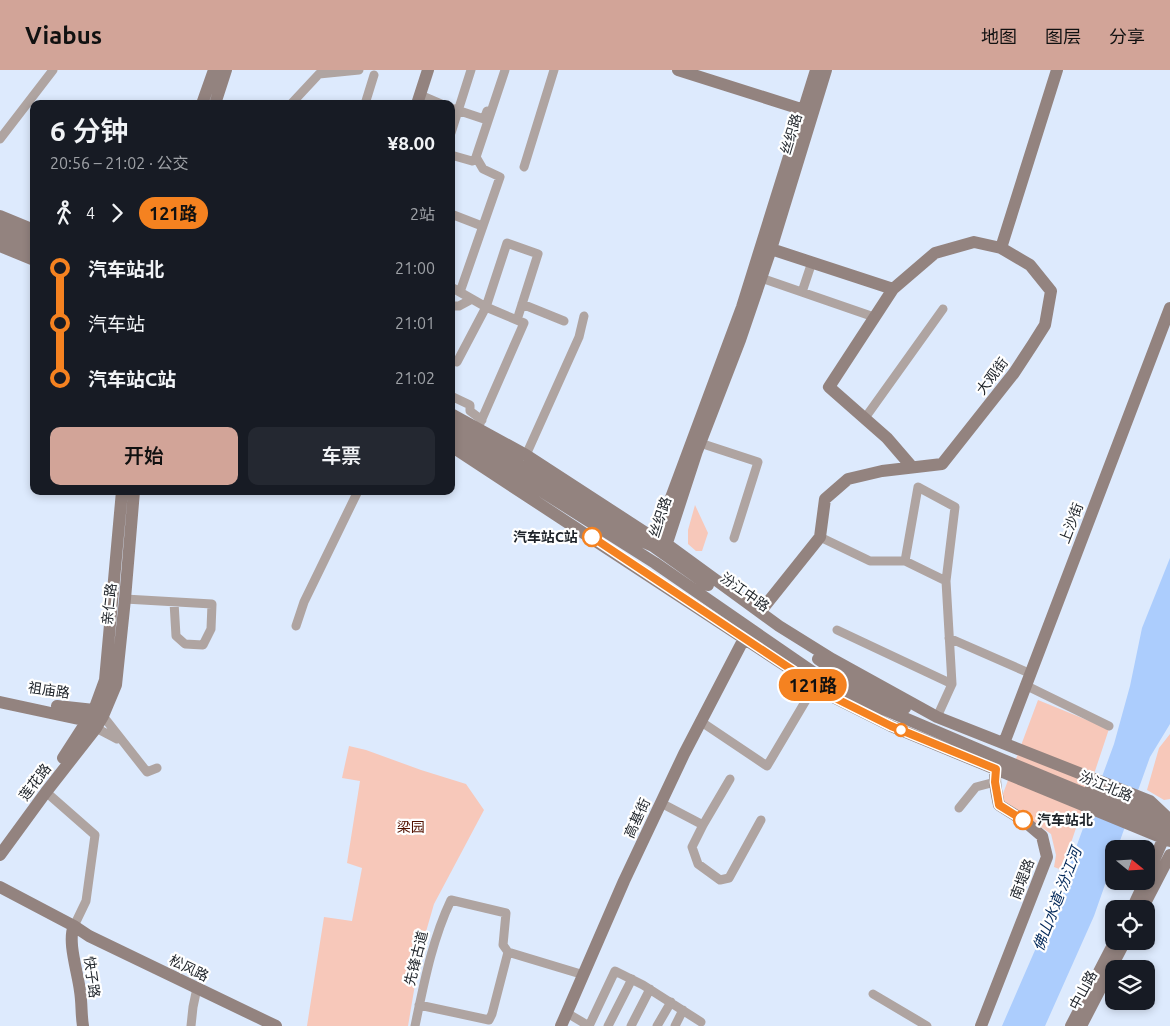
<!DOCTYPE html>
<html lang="zh">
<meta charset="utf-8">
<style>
body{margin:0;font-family:Ubuntu,"Noto Sans SC",sans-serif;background:#242831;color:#f1f3f6;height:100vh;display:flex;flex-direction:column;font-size:19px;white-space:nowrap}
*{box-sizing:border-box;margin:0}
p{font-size:16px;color:#9ea1a6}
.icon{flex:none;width:28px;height:28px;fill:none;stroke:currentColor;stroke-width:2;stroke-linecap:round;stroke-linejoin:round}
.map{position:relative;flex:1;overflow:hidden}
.sheet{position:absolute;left:30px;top:30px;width:425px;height:395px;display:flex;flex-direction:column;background:#171b24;border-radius:10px;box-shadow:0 2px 8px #0003}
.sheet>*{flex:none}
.badge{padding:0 10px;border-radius:16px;font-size:18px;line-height:32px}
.needle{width:32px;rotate:108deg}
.tools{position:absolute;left:1105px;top:770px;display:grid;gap:10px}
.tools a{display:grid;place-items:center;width:50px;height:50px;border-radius:10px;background:#171b24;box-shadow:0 2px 8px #0003;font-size:25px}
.map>.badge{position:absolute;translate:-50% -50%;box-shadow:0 0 0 2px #fff}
.legs{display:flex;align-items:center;gap:8px;height:55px;padding:0 20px;font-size:16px}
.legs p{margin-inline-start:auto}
.overview{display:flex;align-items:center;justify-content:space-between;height:85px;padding:0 20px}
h1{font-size:28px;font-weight:600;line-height:38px}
.button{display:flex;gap:10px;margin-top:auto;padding:10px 20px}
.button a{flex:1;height:58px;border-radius:10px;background:#d2a498;color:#111;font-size:20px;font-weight:600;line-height:58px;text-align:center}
.button a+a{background:#242831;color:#f1f3f6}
ul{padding:0 20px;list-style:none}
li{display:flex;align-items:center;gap:18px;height:55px;font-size:19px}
li i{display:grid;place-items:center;width:8px;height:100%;margin:0 6px;background:currentColor}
li i::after{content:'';width:12px;height:12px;margin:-6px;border:4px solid;border-radius:50%;background:#171b24}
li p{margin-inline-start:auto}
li:first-child i{background:linear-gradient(#0000 50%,currentColor 0)}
li:last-child i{background:linear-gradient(currentColor 50%,#0000 0)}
header{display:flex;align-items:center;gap:30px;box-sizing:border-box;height:70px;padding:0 25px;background:#d2a498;color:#111}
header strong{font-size:24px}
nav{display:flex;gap:28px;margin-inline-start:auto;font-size:18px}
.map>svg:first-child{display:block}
</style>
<header>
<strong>Viabus</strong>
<nav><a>地图</a><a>图层</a><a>分享</a></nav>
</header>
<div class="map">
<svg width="1170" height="956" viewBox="0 0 1170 956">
<rect width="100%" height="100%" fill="#ddeafd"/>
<path fill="#f7c8ba" d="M695,435l13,28 -6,18h-6l-8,-7v-14z
M1038,630l71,29 -47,141 -8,-3 2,-12 -5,-21 -50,-35z
M1170,664v65l-6,1 -17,-10 12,-42z
M349,676l17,4 55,20 45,14 18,26 -50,94 -13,45 -13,77h-101l17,-109 28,4 10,-53 -15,-5 13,-82 -18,-3z"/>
<path fill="#accdfd" d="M1170,488v166l-20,33 -33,92h-3v10l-20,57 -49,110h-43l54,-124 58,-158 16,-58 12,-58z"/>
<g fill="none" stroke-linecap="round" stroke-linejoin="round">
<path stroke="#afa4a1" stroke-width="9" d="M420,25l21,9
M291,34l28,-30 40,-4
M365,34l9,-29
M451,38l33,11 3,-8
M451,63l20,-63
M0,69l53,-69
M451,85l21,6
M524,97l30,-97
M451,144l31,12
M761,208l113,39
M451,217l35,20 38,16 -46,105
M460,222l40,-115 -17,-8 -7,-12 29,-87
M802,222l10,-30
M522,234l42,17
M451,236h8l13,-7
M457,292l29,-55 21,-64 31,11 -21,66
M451,326l19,9v6l12,9
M865,348l78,-109
M700,373l58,19 -24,76
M526,385l53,-118 5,-21
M820,467l50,24h35
M125,529l87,5 -1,25 -8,16 -18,-1 -9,-8 -2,-34
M296,556l8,-24 54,-111
M837,560l115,54
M949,568l80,35
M1025,615l84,41
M103,646l44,56 10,-4
M937,647l15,-33 -6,-103 9,-74 -37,-20 -13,74 41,20
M700,651l67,45 51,-86
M96,658l21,11
M46,722l49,43 -9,66 -12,25
M661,733l42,22 -11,22 6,17 22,16 9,-2 32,-58
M959,738l17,-21 19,-5
M703,755l27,-46
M873,924l54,32
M419,935l70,15 3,-6 16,-62
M567,943l22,13
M191,956l2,-19 4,-19
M415,956c9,-43 17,-86 36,-126l55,13 -3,32 5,7 76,23
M589,956l26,-55 28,14 58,37
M608,956l24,-47
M631,956l19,-37
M657,956l14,-24
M675,956l8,-16"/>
<path stroke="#93837f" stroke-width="12" d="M678,0l126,40
M202,34l12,-34
M215,34l11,-34
M417,34l11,-34
M0,146l34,14
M0,156l34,14
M0,166l34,14
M0,176l34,14
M771,179l122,40
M451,344l75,41 123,80 19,10 111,81 53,33 105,58 213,84 19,18
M451,355l13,6 180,111 9,4 55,39
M451,365l10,5 194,123 165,114 40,22 141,60 169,70
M451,376l382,251 58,29 279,115
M912,397l-25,-29 -58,-51 64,-98 42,-36 39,-11 27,6
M653,476l89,-239 74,-237
M664,482l33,-101 43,-111 31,-91 55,-179
M760,542l60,-75 5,-38 23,-20 34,-8 60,-7 72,-91 19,-29 12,-19 6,-34 -21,-26 -29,-17 56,-178
M818,589l34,23 53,26
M0,632l88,19 6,5
M57,636l37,4
M1004,673l166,-435
M63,688l31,-48 11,-30 17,-189
M1091,717l70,28
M0,785l46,-63 50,-64 7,-12 13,-31 9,-86 9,-108
M1146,808l20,-45
M0,817l74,39 15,10 187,90
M1132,839l13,-28
M1142,839l28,-54
M74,856c-7,15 4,47 6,65 2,12 1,23 3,35
M561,956l63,-145 60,-127 64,-123
M981,956l66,-169 -5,-21 -19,-16 -24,-15c-3,-15 -7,-28 0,-43
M1071,956l44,-85
M1081,956l44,-85"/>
</g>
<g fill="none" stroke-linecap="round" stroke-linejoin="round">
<g stroke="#fff" stroke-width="11">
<path id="line-1" d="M592,467l241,160 58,29 105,43 -1,13 4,23 24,15"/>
</g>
<use href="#line-1" stroke="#f58220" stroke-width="8"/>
</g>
<g fill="#fff" stroke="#f58220" stroke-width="2.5">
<circle cx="592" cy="467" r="9"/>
<circle cx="901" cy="660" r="6"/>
<circle cx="1023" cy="750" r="9"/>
</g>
<g text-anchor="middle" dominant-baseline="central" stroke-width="4.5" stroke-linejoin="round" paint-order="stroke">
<g font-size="14" fill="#1e2329" stroke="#fff">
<text transform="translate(791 64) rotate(-73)">丝织路</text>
<text transform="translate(992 306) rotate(-53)">大观街</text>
<text transform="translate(660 447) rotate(-72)">丝织路</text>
<text transform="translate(1071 453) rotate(-69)">上沙街</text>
<text transform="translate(745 522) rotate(35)">汾江中路</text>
<text transform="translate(109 534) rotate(-84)">亲仁路</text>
<text transform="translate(49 620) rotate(8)">祖庙路</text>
<text transform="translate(35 712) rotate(-53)">莲花路</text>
<text transform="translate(1106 716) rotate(23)">汾江北路</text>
<text transform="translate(637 748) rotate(-65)">高基街</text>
<text transform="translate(1022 809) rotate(-69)">南堤路</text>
<text transform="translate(416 888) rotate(-76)">先锋古道</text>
<text transform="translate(189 898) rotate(26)">松风路</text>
<text transform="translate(92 907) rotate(82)">快子路</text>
<text transform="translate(1083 920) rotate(-62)">中山路</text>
</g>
<g font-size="14" font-weight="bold" fill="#1e2329" stroke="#fff" text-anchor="end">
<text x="578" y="467">汽车站C站</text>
<text x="1037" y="750" text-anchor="start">汽车站北</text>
</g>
<g font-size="14" fill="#531200" stroke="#fff">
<text x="411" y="757">梁园</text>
</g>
<g font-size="15" font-style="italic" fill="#012759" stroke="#fff">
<text transform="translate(1057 829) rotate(-69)">佛山水道-汾江河</text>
</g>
</g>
</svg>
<div class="tools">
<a><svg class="needle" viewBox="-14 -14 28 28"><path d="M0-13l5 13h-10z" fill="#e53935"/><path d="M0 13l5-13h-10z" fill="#9ea1a6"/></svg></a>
<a><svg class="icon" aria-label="locate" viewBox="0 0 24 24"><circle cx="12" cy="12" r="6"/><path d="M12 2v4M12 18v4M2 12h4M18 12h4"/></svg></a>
<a><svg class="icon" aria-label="layers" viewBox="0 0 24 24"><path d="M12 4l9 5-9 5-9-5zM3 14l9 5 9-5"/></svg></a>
</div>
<b class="badge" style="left:813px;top:615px;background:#f58220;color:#111">121路</b>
<section class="sheet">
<div class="overview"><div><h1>6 分钟</h1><p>20:56 – 21:02 · 公交</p></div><b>¥8.00</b></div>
<div class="legs"><svg class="icon" aria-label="walk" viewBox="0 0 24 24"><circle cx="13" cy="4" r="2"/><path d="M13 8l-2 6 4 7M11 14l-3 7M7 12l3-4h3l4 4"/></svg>4<svg class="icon" aria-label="forward" viewBox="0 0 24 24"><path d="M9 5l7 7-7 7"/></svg><b class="badge" style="background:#f58220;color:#111">121路</b><p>2站</p></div>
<ul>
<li><i style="color:#f58220"></i><b>汽车站北</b><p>21:00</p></li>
<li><i style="color:#f58220"></i><span>汽车站</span><p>21:01</p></li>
<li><i style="color:#f58220"></i><b>汽车站C站</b><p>21:02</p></li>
</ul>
<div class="button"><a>开始</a><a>车票</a></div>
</section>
</div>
